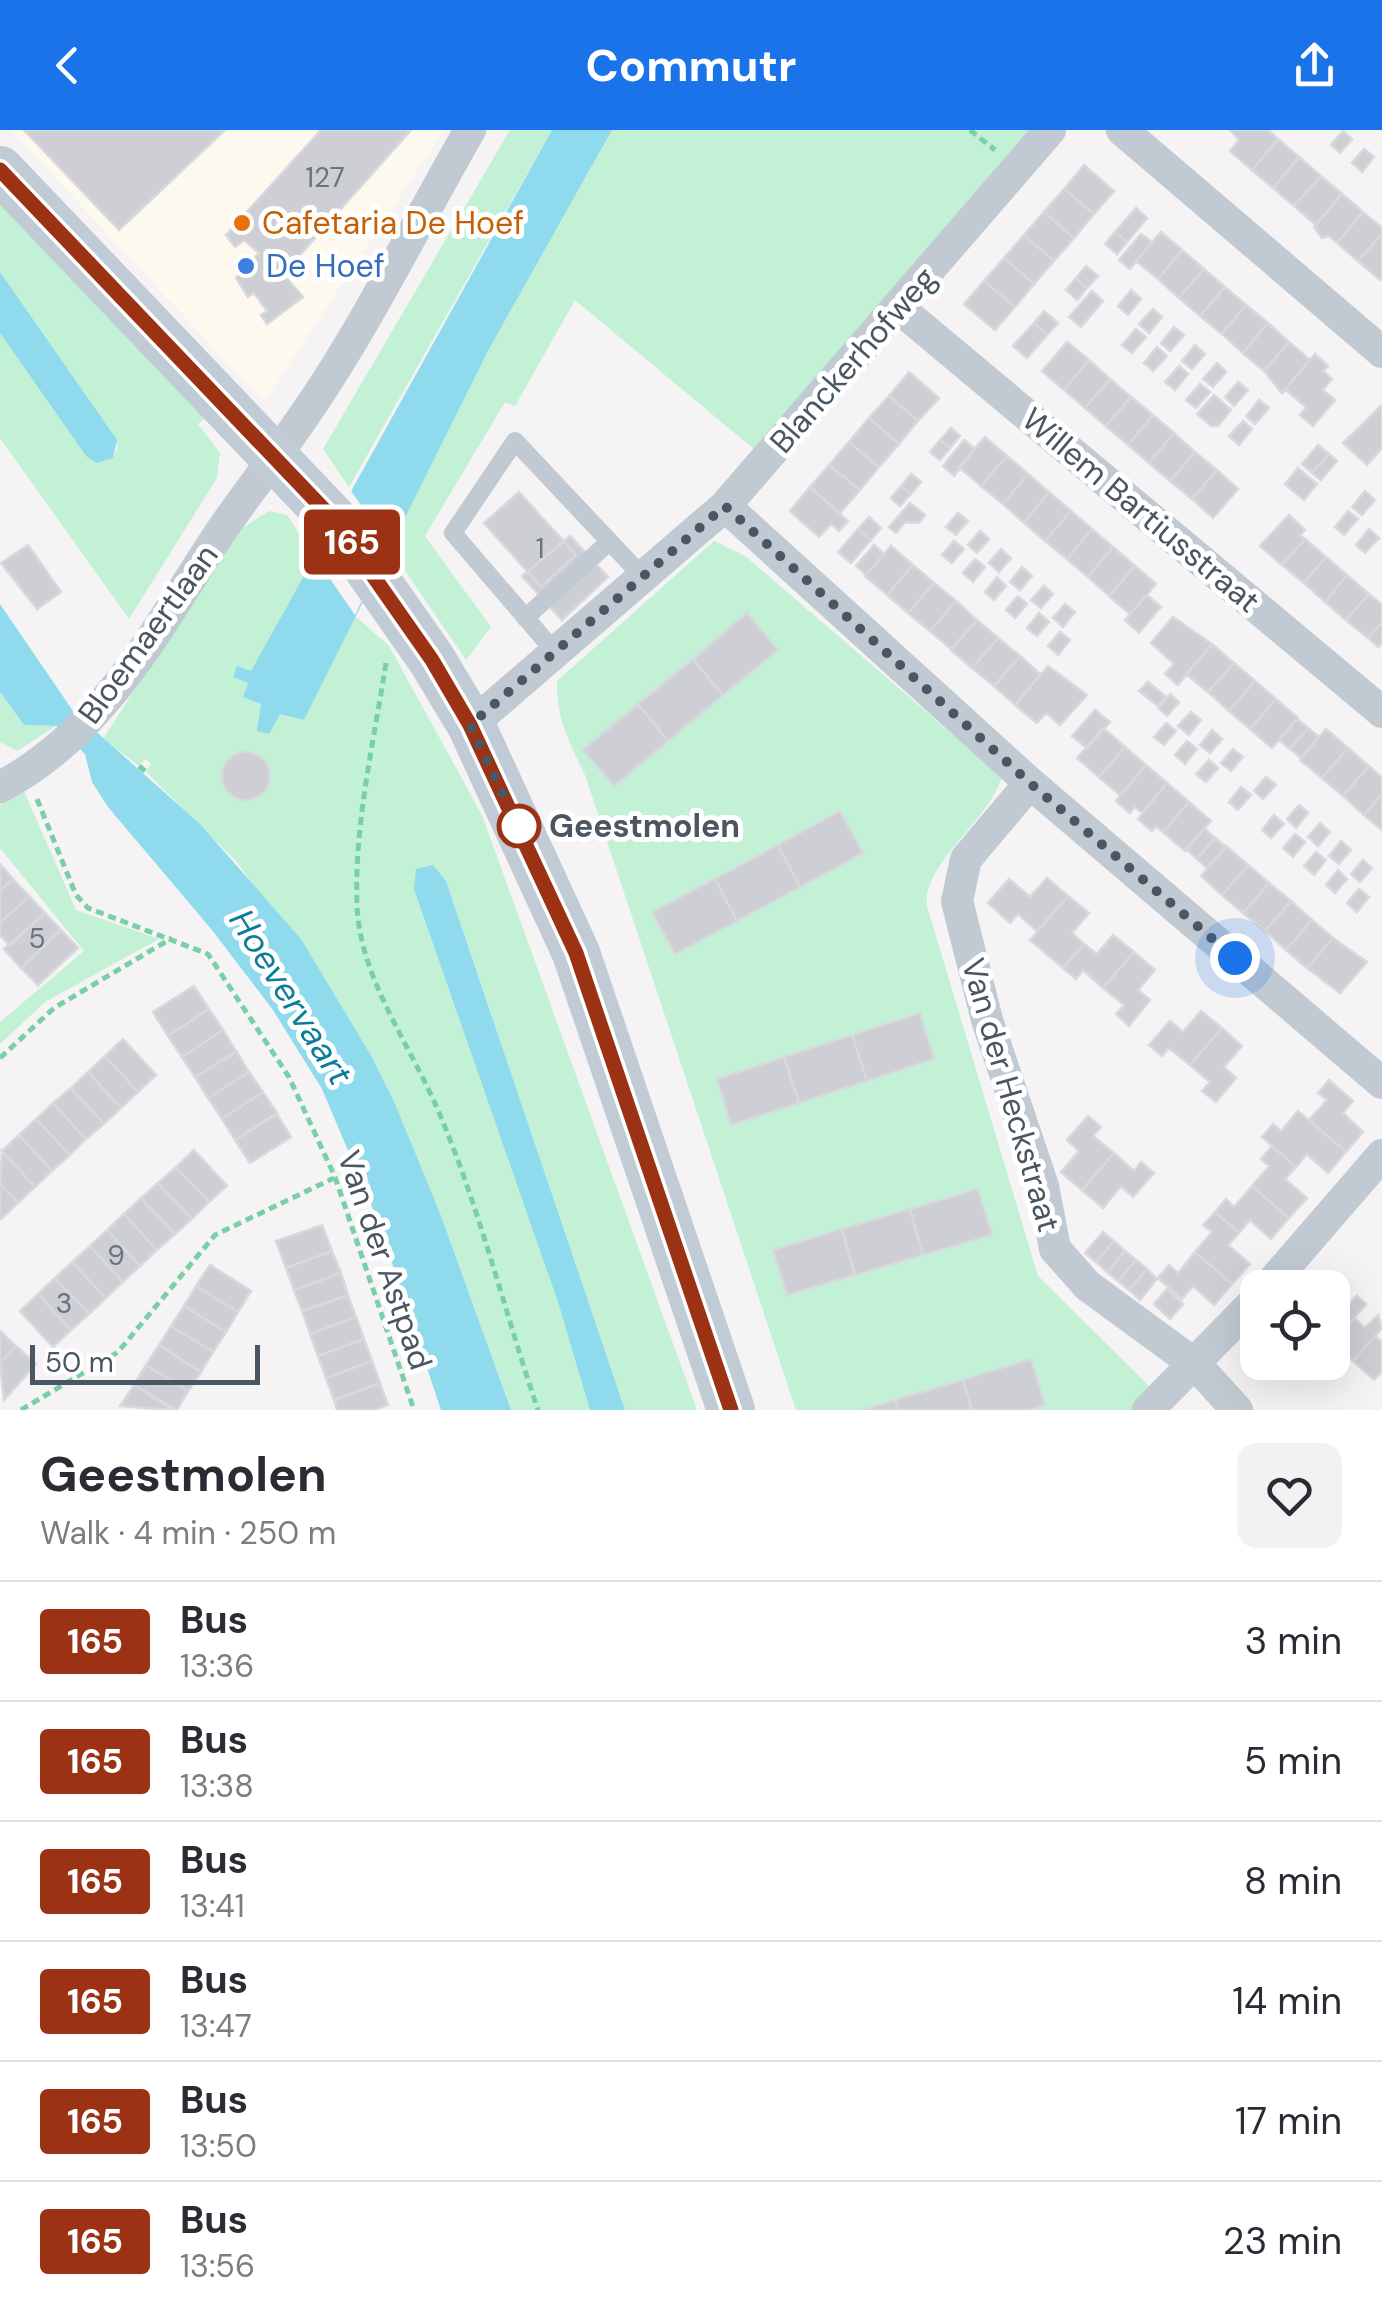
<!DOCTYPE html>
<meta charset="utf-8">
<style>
body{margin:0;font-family:"DM Sans",sans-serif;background:#f2f2f3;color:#2b2b33;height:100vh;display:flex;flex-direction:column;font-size:38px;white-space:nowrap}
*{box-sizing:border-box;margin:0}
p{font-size:32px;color:#7c7c81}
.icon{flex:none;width:55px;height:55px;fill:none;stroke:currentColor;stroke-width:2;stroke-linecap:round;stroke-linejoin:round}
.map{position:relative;height:1280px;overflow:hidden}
.details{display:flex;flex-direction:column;background:#fff;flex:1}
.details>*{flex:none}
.badge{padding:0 20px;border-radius:8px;font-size:35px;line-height:65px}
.controls{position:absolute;left:1240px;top:1140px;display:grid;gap:20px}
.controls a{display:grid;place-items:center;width:110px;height:110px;border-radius:20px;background:#fff;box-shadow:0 10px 40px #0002;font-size:50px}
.scale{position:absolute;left:30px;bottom:25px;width:230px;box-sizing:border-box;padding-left:10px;border:5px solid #4a5661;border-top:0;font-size:28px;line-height:35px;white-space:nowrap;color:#4a5661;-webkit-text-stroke:8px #fff;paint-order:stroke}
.you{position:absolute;width:50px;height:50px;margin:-25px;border:8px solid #fff;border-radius:50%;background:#1a73e8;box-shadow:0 0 0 15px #1a73e833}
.map>.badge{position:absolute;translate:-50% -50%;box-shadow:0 0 0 5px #fff}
.round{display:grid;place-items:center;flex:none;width:105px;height:105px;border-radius:20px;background:#f2f2f3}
.summary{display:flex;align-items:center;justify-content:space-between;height:170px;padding:0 40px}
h1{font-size:48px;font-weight:700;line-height:75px}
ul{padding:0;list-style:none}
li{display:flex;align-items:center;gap:30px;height:120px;padding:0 40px;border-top:2px solid #e1e1e2}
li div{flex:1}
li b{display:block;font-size:38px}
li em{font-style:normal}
li .badge{min-width:110px;font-weight:700;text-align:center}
header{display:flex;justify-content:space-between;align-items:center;height:130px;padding:0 40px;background:#1a73e8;color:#fff;font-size:45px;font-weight:700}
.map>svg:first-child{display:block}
</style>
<header><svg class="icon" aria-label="back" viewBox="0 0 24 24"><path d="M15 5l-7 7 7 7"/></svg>Commutr<svg class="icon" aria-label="share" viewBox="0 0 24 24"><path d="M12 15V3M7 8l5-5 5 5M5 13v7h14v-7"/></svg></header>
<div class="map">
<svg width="1382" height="1280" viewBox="0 0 1382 1280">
<rect width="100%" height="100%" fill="#f5f3f3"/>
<path fill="#fdf9ef" d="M11,0h433l-180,272z"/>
<path fill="#c3f1d5" d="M510,0h42l-203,357 -26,-38z
M612,0h417l-274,320 -180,-150 -60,106 -10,-4 -80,134 66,91 -25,33 -77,-113 99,-196z
M0,59l208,227 -10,8 22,29 -3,25 -88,141 -129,-181v-105l86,123 27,2 5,-11 -118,-175z
M269,381l18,4 28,43 -64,113 -17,6 14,6 14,21 42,16 51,-104 34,30 93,169 215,595h-72l-179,-529 144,529h-79l-71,-197 -68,-156 -136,-196 -90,-89 5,-8 -6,-5 -6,7 -36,-27 133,-207z
M714,411l31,15 257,221c-14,45 -80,87 -75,129l111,370 111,110 -11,24h-342l-211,-635c-16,-33 -29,-57 -28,-94z
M0,562l24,33 32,1 -39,25 -17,-9z
M24,661l52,119 83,29 -114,63 -45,42v-22l84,-71 -84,-103v-44z"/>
<path fill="#90daee" d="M552,0h60l-124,221 -184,369 -24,-6 -11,20 -12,-3 4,-27 -18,-7 5,-14 -15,-6 4,-11 14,5z
M0,142l117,168 -4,18 -16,5 -11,-7 -86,-123z
M0,474l73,107 127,113 101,115 71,118 23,47 45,109 71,197h-70l-63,-189 -56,-132 -49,-79 -61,-80 -104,-123 -16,-25 -7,-28 -28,-28 -33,-1 -24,-33z
M433,735l13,16 179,529h-35l-31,-105 -145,-416 2,-20z"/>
<path fill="#f5f3f3" d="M349,358l40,57 -34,70 -40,-58z"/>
<path fill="#cdcfd5" stroke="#d7d9de" stroke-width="2.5" d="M24,0h201l-106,100z
M321,0h90l-128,144 20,23 -36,27 -6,-9 6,-4 -13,-18 -6,4 -12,-19 23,-25 -15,-13 -9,7 -9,-12z
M1268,0l10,9 -26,31 -22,-19 9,-11 -9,-10z
M1343,1l9,8 -12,14 -9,-8z
M1278,9l21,18 -26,31 -21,-18z
M1364,19l10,8 -12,15 -10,-9z
M1299,27l22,19 -27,30 -21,-18z
M1084,35l30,26 -20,23 -30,-25z
M1321,46l21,18 -26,31 -22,-19z
M1064,59l30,25 -20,24 -30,-26z
M1342,64l21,18 -26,31 -8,-7 -7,2 -8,-11z
M1136,78l11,10 -20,24 -12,-10z
M1044,82l30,26 -20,23 -30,-26z
M1363,82l19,16v6l-24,27 -21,-18z
M1115,102l12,10 -10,12 -12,-10z
M1161,102l21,18 -24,29 -22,-18z
M1141,104l11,8 -22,27 -11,-9z
M1382,104v44l-2,2 -22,-19z
M1024,105l30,26 -20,23 -30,-26z
M1182,120l22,19 -25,29 -21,-19z
M1004,128l30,26 -19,23 -31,-26z
M1086,136l12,10 -11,12 -11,-10z
M1204,139l21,18 -25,29 -21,-18z
M1076,148l11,10 -10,12 -11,-10z
M984,151l31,26 -20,23 -31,-26z
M1225,157l21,18 -24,29 -22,-18z
M1131,160l10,9 -13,16 -10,-9z
M1092,161l11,10 -22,26 -12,-10z
M1246,175l22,18 -25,30 -21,-19z
M1153,179l9,8 -13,16 -10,-9z
M1044,181l14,12 -11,12 -13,-12z
M1034,193l13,12 -20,23 -14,-12z
M1268,193l21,19 -25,29 -21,-18z
M1174,197l10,8 -14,16 -9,-8z
M1136,199l10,8 -14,16 -10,-8z
M1067,212l22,18 -25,30 -22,-19z
M1289,212l21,18 -28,33 -18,-22z
M1195,215l10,9 -13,15 -10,-8z
M1157,217l10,9 -14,15 -9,-8z
M1315,224l13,12 -5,5 9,8 -9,11 12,10 -22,26 -13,-11 6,-8 -21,-18z
M1089,230l21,19 -25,29 -21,-18z
M1217,233l9,9 -13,15 -10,-8z
M1179,236l9,8 -13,16 -10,-8z
M909,242l30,26 -21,23 -29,-25z
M1110,249l21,18 -25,29 -21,-18z
M1238,252l10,8 -14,16 -9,-9z
M1200,254l10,8 -14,16 -10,-8z
M1214,265l17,15 -13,16h-7l-14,-12z
M889,266l29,25 -19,23 -30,-26z
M1131,267l22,18 -25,30 -22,-19z
M1259,270l10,8 -14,16 -9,-8z
M1382,275v43l-15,17 -24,-22z
M1153,285l21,18 -25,30 -21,-18z
M869,288l30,26 -20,23 -30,-25z
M1243,291l9,8 -13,16 -10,-9z
M951,298l9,8 -10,12 -10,-8z
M1174,303l21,19 -25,29 -21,-18z
M985,307l22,19 -26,30 -22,-19z
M940,310l10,8 -10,12 -10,-8z
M964,310l11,9 -21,27 -11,-10z
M849,312l30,25 -19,23 -31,-25z
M1318,315l11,9 -17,19 -10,-9z
M1195,322l22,18 -25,29 -22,-18z
M1329,324l8,7 -16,19 -9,-7z
M1007,326l21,18 -25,30 -22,-18z
M829,335l31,25 -20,23 -30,-26z
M1298,338l19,16 -13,16 -19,-16z
M1217,340l21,19 -25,29 -21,-19z
M911,344l10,8 -10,12 -10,-8z
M1028,344l21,18 -25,31 -21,-19z
M901,356l10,8 -11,12 -9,-8z
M810,357l38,34 -9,10 -8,-7 -12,13 -29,-26z
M1365,361l10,9 -13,15 -10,-8z
M519,362l57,63 -35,32 -57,-64z
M1049,362l22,19 -26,30 -21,-18z
M910,373l15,12 -6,8 -14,-1 -9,11 -7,-6z
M1071,381l21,18 -25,30 -22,-18z
M1348,381l10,8 -14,16 -9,-8z
M958,383l10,8 -12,14 -10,-8z
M1289,385l16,15 -5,5 5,4 -23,26 -22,-19z
M869,387l12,11 -10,12 -13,-11z
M858,399l13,11 -20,23 -13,-11z
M1092,399l21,18 -25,30 -21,-18z
M1369,399l10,9 -14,15 -9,-8z
M980,401l9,8 -12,14 -9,-8z
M570,406l38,41 -46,43 -40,-44z
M1305,409l21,18 -22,26 -22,-18z
M954,411l10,8 -12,14 -10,-8z
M28,415l33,47 -24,17 -36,-46z
M874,415l10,9 -18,21 -10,-9z
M891,416l22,19 -26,30 -22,-19z
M1113,417l22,19 -26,30 -21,-19z
M1001,419l10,9 -12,14 -10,-9z
M1326,427l21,18 -22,27 -21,-19z
M975,429l10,8 -12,15 -10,-9z
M913,435l21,18 -26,30 -21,-18z
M1135,436l21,18 -26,30 -21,-18z
M1022,437l10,9 -12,14 -10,-8z
M1347,445l22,19 -23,26 -21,-18z
M997,447l9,9 -12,14 -9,-8z
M934,453l22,18 -26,30 -22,-18z
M1044,456l9,8 -12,14 -10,-8z
M1369,464l13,11v17l-14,16 -22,-18z
M1147,465l14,12 -22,26 -14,-13z
M1018,466l9,8 -12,14 -9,-8z
M956,471l21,19 -26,29 -21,-18z
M1065,474l10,8 -12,15 -10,-9z
M747,483l31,37 -55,45 -30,-36z
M1039,483l10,9 -12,14 -10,-8z
M1173,487l39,27 -34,41 -13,-11 9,-10 -23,-21z
M977,490l21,18 -26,30 -21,-18z
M1382,492v21l-4,4 -10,-9z
M1060,502l10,8 -12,15 -10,-9z
M998,508l22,18 -26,30 -22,-18z
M1212,514l22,19 -26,29 -22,-18z
M1020,526l20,18 -25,31 -21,-19z
M693,529l30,36 -55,46 -30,-37z
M1234,533l21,18 -26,30 -21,-19z
M1048,536l39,29 -27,30 -14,-12 -9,10 -22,-18z
M1255,551l21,18 -26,30 -21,-18z
M1148,552l18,15 -8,9 -19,-15z
M1170,564l9,8 -12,14 -9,-8z
M1276,569l22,19 -26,30 -22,-19z
M638,574l30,37 -54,45 -31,-36z
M1095,580l15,12 -23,26 -15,-12z
M1191,582l10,8 -12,15 -11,-9z
M1297,589l11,9 -18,21 -11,-9z
M1166,593l10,8 -12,14 -10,-8z
M1103,598l22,19 -26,30 -22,-19z
M1308,598l11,9 -18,21 -11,-9z
M1326,599l22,19 -26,30 -22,-18z
M1212,600l10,9 -12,14 -10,-8z
M1187,611l10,8 -12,15 -10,-9z
M1125,617l21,18 -26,30 -21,-18z
M1348,618l21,18 -26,30 -21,-18z
M1233,619l10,8 -12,14 -10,-8z
M222 646a24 24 0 1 1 48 0a24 24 0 1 1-48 0Z
M1209,630l9,8 -12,14 -10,-8z
M1146,635l21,18 -25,30 -7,-6 -5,6 -14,-12z
M1369,636l13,12v16l-18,21 -21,-19z
M1266,647l10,8 -13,14 -9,-8z
M1167,653l22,19 -26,30 -7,-6 -4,5 -14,-12z
M1241,657l10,8 -13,15 -9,-8z
M1382,664v36l-18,-15z
M1189,672l22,19 -26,30 -22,-19z
M1299,675l9,8 -12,15 -9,-9z
M840,681l23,42 -63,34 -22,-42z
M1274,685l10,9 -13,14 -9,-8z
M1320,693l10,9 -12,14 -10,-9z
M1204,698l11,10 -18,21 -11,-10z
M1295,704l10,8 -12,15 -10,-9z
M1215,708l11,9 -19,21 -10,-9z
M1341,711l10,9 -12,14 -10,-8z
M778,715l22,42 -63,34 -22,-42z
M1226,716l22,19 -26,30 -21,-19z
M1316,722l10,8 -12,15 -10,-9z
M1363,730l9,8 -12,14 -9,-8z
M0,734l13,15 -13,12z
M1248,735l21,18 -26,30 -21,-18z
M1338,740l9,9 -12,14 -9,-8z
M1047,748l21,18 -31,35 -19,-17 -8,9 -22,-20 21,-24 21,18z
M13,749l16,17 -29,27v-32z
M715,749l22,42 -62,33 -23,-42z
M1269,753l22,18 -26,30 -22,-18z
M1359,759l10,8 -12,15 -10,-9z
M29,766l16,17 -35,33 -10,-11v-12z
M1068,766l21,17 -17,20 12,11 -21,24 -33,-28z
M1291,771l21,19 -26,30 -21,-19z
M45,783l16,17 -40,38 -17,-19z
M1312,790l21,18 -26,30 -21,-18z
M61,800l17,18 -40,37 -17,-17z
M1113,805l21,17 -31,36 -20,-18 -7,9 -13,-11 21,-24 13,10z
M1333,808l34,24 -27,31 -33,-25z
M1134,822l21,18 -17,20 12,10 -21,26 -13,-12 8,-9 -21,-17z
M194,856l15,23 -41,27 -15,-24z
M209,879l14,21 -41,27 -14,-21z
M1201,881l21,17 -32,37 -21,-17 -7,8 -13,-11 21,-24 13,11z
M920,883l14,46 -67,22 -15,-46z
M1222,898l20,18 -18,21 12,11 -20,24 -14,-11 8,-9 -20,-17z
M223,900l13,21 -41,26 -13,-20z
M852,905l15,46 -68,22 -15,-46z
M123,909l33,36 -18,17 -33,-36z
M237,922l12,20 -41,26 -13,-21z
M105,926l33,36 -17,16 -33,-36z
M784,927l15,46 -68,22 -14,-46z
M88,942l33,36 -17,16 -33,-36z
M249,942l14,20 -41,27 -14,-21z
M1329,950l24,21 -10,12 20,19 -17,20 -37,-32 18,-20 -9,-7z
M71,958l33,36 -18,15 -33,-36z
M263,962l14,21 -42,27 -13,-21z
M53,973l33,36 -16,16 -34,-36z
M1298,981l48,41 -18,21 -21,-19 -11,13 -34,-30 11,-13 8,7z
M277,984l14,23 -41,26 -15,-23z
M1088,986l13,11 -8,9 21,17 -32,37 -21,-18 18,-21 -12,-11z
M36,989l34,36 -18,16 -33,-36z
M19,1005l33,36 -17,16 -33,-36z
M1272,1016l24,21 -11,12 22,19 -18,20 -37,-32 17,-20 -8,-7z
M194,1020l33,36 -18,16 -33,-35z
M2,1021l33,36 -17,16 -18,-19z
M1114,1023l20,18 7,-9 13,11 -21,24 -12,-11 -18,22 -21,-18z
M176,1037l33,35 -17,17 -34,-36z
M158,1053l34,36 -17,15 -34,-36z
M0,1054l18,19 -17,16 -1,-1z
M1252,1056l37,32 -18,21 -21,-19 -11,13 -24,-21 11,-13 8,8z
M978,1059l14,46 -69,20 -13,-46z
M141,1068l34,36 -18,16 -33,-36z
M910,1079l13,46 -68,20 -13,-46z
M1215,1082l24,21 -11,12 22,19 -18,20 -37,-32 17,-20 -9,-7z
M124,1084l33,36 -17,16 -33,-36z
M322,1095l10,26 -46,17 -10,-27z
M842,1099l13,46 -68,20 -14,-45z
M107,1100l33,36 -17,16 -33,-36z
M1103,1102l11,9 -18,21 -11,-9z
M1114,1111l11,10 -18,21 -11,-10z
M90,1116l33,36 -17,16 -34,-36z
M332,1121l9,22 -47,17 -8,-22z
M1125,1121l11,9 -18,21 -11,-9z
M1195,1122l37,32 -18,21 -21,-19 -11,13 -24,-21 11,-13 9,8z
M1136,1130l11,9 -18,21 -11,-9z
M72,1132l34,36 -17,16 -34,-36z
M210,1135l41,26 -13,21 -42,-26z
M1147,1139l10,10 -17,21 -11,-10z
M341,1143l7,22 -46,16 -8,-21z
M55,1148l34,36 -18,16 -33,-36z
M196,1156l42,26 -12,20 -42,-26z
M1167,1159l16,15 -13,15 -16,-15z
M38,1164l33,36 -18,17 -33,-36z
M348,1165l8,22 -46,17 -8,-23z
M1357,1166l9,8 -34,39v-43l11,9z
M184,1176l42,26 -13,20 -42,-26z
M1378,1185l4,13 -29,33 -21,-17 22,-26 11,10z
M356,1187l8,22 -46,17 -8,-22z
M171,1196l42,26 -12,20 -42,-27z
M0,1201l16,15 -16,17z
M1375,1206l7,6v29l-8,9 -21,-19z
M364,1209l8,22 -46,17 -8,-22z
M159,1215l42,27 -13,19 -42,-26z
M16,1216l20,18 -32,36 -4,-37z
M1031,1229l14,46 -16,5h-57l-9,-30z
M372,1231l8,22 -46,17 -8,-22z
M146,1235l42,26 -11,19 -43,-25z
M963,1250l9,30h-74l-3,-10z
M380,1253l8,22 -14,5h-37l-3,-10z
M134,1255l39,25 -53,-4z
M895,1270l3,10h-36z"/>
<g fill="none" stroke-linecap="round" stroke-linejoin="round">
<path stroke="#7ad0a6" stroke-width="5" stroke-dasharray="8 5" stroke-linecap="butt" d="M970,0l25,20
M386,533c-12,78 -32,162 -29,241 2,72 52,139 80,204 42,97 67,202 101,302
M139,636l7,6
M37,669l39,96 12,13 120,46 81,123 46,100 79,233
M0,928l54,-50 118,-70
M21,1280l97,-58 97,-117 119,-57"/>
<path stroke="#c1cad2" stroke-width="18" d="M525,488l84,-76
M555,522l-102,-119 62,-92 128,136"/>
<path stroke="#c1cad2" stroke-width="32" d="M1122,0l260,222
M900,179l482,403
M725,376l305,277 352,300
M471,595l254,-219 325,-376
M1030,653l-64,76 -9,42 30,119 56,166 12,63 33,37 108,79 41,45
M0,657c105,-55 158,-161 221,-256 29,-42 61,-82 89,-124 59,-87 107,-185 160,-277
M1267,1158l115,-133
M1148,1280l110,-112"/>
<path stroke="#c1cbd6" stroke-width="48" d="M0,40l334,350 98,140 39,65 105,228 155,457"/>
</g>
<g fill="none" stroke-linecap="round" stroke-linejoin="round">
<g stroke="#fff" stroke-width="22">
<path id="line" d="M0,40l334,350 98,140 38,65 106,228 155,457"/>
</g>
<use href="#line" stroke="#9b3214" stroke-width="15"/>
<path stroke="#4a5661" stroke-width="10" stroke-dasharray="0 18" d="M519,696l3,8 -52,-109 255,-219 305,277 205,175"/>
</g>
<circle fill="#e8710a" stroke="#fff" stroke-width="4" cx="242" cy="93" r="10"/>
<circle fill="#3f7fe0" stroke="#fff" stroke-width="4" cx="246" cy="136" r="10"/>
<circle fill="#fff" stroke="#9b3214" stroke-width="5" cx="519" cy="696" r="20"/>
<g text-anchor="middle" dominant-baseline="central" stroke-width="10" stroke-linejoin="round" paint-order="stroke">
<g font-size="28" fill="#6b747e">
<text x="325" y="47">127</text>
<text x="540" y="418">1</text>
<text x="37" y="808">5</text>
<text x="116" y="1125">9</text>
<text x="64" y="1173">3</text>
</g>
<g font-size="32" fill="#c56008" stroke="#fff" text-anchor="start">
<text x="262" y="93">Cafetaria De Hoef</text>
</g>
<g font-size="32" fill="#366cbe" stroke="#fff" text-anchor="start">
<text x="266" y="136">De Hoef</text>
</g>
<g font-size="32" fill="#4a5661" stroke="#fff">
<text transform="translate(853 230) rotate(-49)">Blanckerhofweg</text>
<text transform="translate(1141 380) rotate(40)">Willem Bartiusstraat</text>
<text transform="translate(148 504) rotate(-54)">Bloemaertlaan</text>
<text transform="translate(1011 965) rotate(74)">Van der Heckstraat</text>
<text transform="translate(385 1130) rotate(71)">Van der Astpad</text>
</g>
<g font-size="32" font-weight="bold" fill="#4a5661" stroke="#fff" text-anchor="start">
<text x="549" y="696">Geestmolen</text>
</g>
<g font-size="35" font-style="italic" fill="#0c7c9b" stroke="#fff">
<text transform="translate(291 867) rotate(58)">Hoevervaart</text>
</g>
</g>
</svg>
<div class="controls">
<a><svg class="icon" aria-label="locate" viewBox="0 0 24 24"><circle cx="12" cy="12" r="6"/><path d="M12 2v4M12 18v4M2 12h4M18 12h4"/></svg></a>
</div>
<div class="scale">50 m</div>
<div class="you" style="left:1235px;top:828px"></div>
<b class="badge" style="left:352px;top:412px;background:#9b3214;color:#fff">165</b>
</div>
<section class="details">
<div class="summary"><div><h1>Geestmolen</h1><p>Walk · 4 min · 250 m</p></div><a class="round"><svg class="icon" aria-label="heart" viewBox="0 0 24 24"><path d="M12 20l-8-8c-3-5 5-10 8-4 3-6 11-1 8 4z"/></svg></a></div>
<ul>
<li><span class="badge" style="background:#9b3214;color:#fff">165</span><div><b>Bus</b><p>13:36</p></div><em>3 min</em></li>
<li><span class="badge" style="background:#9b3214;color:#fff">165</span><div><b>Bus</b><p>13:38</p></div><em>5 min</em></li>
<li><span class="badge" style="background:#9b3214;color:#fff">165</span><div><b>Bus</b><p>13:41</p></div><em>8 min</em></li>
<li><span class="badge" style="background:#9b3214;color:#fff">165</span><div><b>Bus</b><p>13:47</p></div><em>14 min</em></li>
<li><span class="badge" style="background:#9b3214;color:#fff">165</span><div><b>Bus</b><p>13:50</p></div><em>17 min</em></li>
<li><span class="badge" style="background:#9b3214;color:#fff">165</span><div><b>Bus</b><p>13:56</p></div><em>23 min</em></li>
</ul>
</section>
